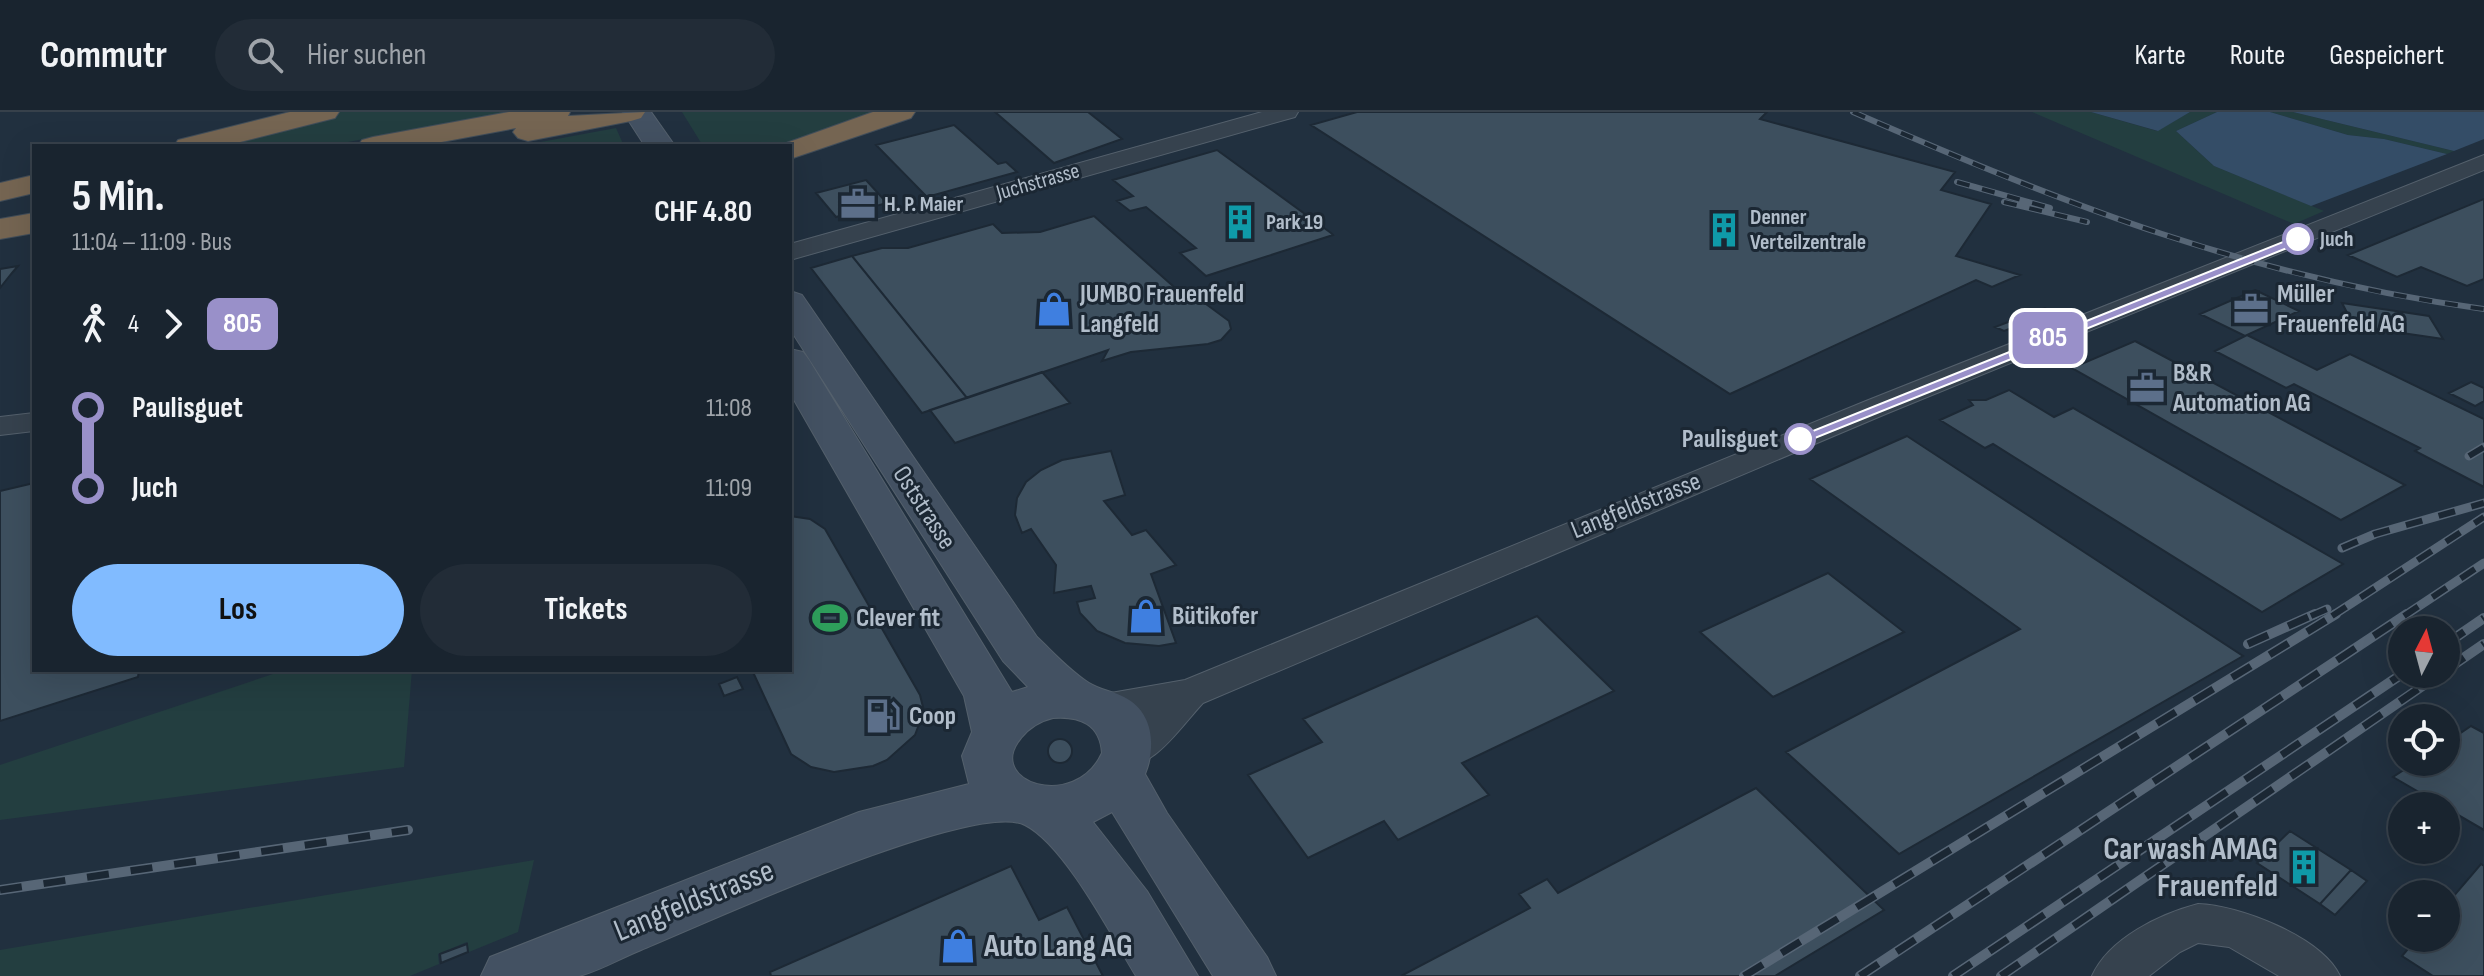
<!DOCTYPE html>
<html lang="de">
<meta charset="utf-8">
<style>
body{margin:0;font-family:"Sofia Sans Condensed",sans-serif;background:#222c37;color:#f1f3f6;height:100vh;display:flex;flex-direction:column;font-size:30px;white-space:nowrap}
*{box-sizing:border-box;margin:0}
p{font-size:26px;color:#9fa4aa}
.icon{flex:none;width:44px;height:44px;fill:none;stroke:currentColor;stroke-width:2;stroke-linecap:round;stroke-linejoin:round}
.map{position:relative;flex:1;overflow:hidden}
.sheet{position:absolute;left:32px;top:32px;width:760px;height:528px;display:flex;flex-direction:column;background:#19242f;border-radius:0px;box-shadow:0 8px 32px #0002,0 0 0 2px #37414b}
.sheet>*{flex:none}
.badge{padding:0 16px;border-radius:12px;font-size:28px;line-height:52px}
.needle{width:52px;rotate:6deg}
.fabs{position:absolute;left:2388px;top:504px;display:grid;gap:16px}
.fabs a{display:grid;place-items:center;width:72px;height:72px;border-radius:50%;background:#19242f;box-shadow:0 8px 32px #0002,0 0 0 2px #37414b;font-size:40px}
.map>.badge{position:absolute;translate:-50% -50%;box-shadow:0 0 0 4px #fff}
.legs{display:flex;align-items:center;gap:12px;height:88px;padding:0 40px;font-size:26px}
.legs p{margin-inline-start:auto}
.summary{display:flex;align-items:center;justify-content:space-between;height:136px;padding:0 40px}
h1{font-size:44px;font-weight:700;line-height:60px}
.cta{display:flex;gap:16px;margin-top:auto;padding:16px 40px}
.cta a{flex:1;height:92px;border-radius:48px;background:#81bbff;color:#111;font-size:32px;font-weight:700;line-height:92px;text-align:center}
.cta a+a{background:#222c37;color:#f1f3f6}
ul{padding:0 40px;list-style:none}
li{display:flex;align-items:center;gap:28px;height:80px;font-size:30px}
li i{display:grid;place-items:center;width:12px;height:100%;margin:0 10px;background:currentColor}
li i::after{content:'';width:20px;height:20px;margin:-10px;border:6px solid;border-radius:50%;background:#19242f}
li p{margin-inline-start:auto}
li:first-child i{background:linear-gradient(#0000 50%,currentColor 0)}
li:last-child i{background:linear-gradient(currentColor 50%,#0000 0)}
header{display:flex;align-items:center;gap:48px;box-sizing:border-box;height:112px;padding:0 40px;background:#19242f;border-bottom:2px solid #37414b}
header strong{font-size:38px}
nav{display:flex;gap:44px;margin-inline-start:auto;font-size:28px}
.search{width:560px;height:72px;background:#222c37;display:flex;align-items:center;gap:20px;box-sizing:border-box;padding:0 28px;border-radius:44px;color:#9fa4aa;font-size:30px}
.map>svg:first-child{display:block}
</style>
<header>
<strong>Commutr</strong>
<div class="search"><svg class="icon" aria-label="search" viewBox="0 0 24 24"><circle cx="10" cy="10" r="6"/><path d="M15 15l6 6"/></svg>Hier suchen</div>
<nav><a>Karte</a><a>Route</a><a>Gespeichert</a></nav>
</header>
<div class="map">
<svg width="2484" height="864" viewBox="0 0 2484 864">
<rect width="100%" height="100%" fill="#21303f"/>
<path fill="#233e40" d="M340,0h171l-185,34h-123z
M682,0h203l-101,34h-81z
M2032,0h59l66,19 33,-19h27l-41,19 38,35 110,45 -30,13z
M2270,0h23l161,39 -7,3 -63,-15 -36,-4z
M616,16l8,18h-105z
M285,558h127l-8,97 -404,53v-55z
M534,748l-16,72 -49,20 -2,-10 -29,12 1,10 -29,12h-410v-26z"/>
<path fill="#344d67" d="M2091,0h99l-32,19z
M2217,0h53l78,23 36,4 63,15 -136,52 -97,-40 -38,-35z
M2293,0h191v27l-30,12z"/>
<path fill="#3d4f5e" stroke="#1d2935" stroke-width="2" d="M995,0h93l34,27 -68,24z
M1357,0h410l-7,7 195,53 -14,18 50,14 -35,52 64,19 -28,12 -16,-7 -246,114 -419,-269z
M954,13l44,39 8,-2 11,10 -90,25 -51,-52z
M1217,38l114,83 2,2 -127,41 -26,-23 16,-5 -50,-41 -16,4 -13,-10 16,-5 -20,-16z
M866,68l21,23 -51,14 -20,-24z
M2484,87v80l-17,7 -46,-19 -24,10 -49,-22z
M1094,104l97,86v-9l38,28 2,8 -10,11 -13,4 -77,8 -29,9 6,-11 -141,48 -115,-142 30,-8h26l85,-24 9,9 38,-1z
M852,144l115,142 -45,15 -111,-145z
M18,154l-6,7 -12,15v-19z
M2255,178l44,21 -54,25 -45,-22z
M2342,191l87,13 14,23 -89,-13z
M2045,196l8,5 -49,18 -9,-4z
M2247,223l70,35 33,-16 134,65v68l-69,-36 5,-3 -126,-64 -8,4 -71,-37z
M2135,229l270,144 -64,35 -269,-152z
M1042,260l28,31 -115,40 -25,-33z
M2471,270l13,6v13l-9,5 -26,-13z
M2009,278l45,27 19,-9 270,156 -81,48 -269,-168 -8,4 -45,-28 33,-15 -4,-5h17z
M1907,324l336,220 -344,198 -113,-102 234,-123 -210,-150z
M1111,339l14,44 -21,6 28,34 14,-5 30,35 -25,9 25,69 -17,3 -34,-3 -28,-12 -17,-18 -3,-11 18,-4 -4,-12 -37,7 2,-28 -25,-36 -9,4 -7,-18 2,-17 9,-16 15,-12 21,-10z
M34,371v187h105l-1,7 -138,44v-230z
M790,404l20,3 15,10 95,166 4,16 -9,24 -28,25 -14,6 -39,6 -23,-5 -20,-13 -39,-84h38z
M1828,461l76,59 -131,65 -73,-65z
M1537,504l77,75 -152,72 27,32 -91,45 -14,-19 -76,37 -60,-83 74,-33 -19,-23z
M737,565l6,12 -19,7 -5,-12z
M2471,614l13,7v97l-91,-53 23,-15h30v-19z
M1048 639a12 12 0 1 1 24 0a12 12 0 1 1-24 0Z
M1756,676l128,122 -109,66h-374l129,-68 -11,-14 28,-15 11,14z
M2290,719l61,39 -31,34 -63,-41z
M2481,752l3,2v110h-51l-31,-20 15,-18h29v-33z
M1011,754l28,54 28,-13 36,69h-332l-1,-4z
M2351,758l16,11 -32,34 -15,-11z
M467,832l1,8 -27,11 -1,-9z"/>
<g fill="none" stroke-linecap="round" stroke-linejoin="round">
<g stroke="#54606c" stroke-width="2">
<path id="street" d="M1262,0h36l-3,5 -505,143v-16z
M2484,43v15l-596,243 -685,290c-22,23 -53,73 -88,62l-6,-11 6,-11 29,-28 -42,7 -14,-5 -5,-10 5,-10 97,-17 681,-279z
M34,301v18l-34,4v-18z
M2198,792c41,1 124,33 142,72h-61l-50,-29 -31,-4 -18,9 -31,24h-57c17,-38 68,-62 106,-72z"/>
</g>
<g stroke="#54606c" stroke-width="2">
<path id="secondary" d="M623,0h28l24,34h-30z
M790,179l12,4 235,342c17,16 32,33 52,46 11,7 24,8 35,14 30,15 32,50 21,77l22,39 100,144 9,19h-63l-101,-164 -19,10 54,69 51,85h-62c-24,-39 -71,-131 -111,-151 -51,-26 -323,100 -384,125 -20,8 -42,21 -62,26 -27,0 -69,0 -98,0l9,-19 369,-145 110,-28 -7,-28 10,-24 -8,-36 -174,-303v-44l13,3 6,8 203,332 16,-5 -25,-26 -213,-332zM1053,606c27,-2 47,6 49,35 -27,59 -118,29 -81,-15 8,-10 19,-17 32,-20z"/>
</g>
<g stroke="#414d59" stroke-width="2">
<path id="highway" d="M290,0h49l-4,6 -111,28h-50l4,-6z
M509,0h61l-2,4 77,-4 -4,6 -10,3 -103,20 -10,-3 -5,-6 3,-4 -96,18h-62l4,-6 11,-3z
M873,0h42l-4,6 -121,41v-13h-12z
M34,63v18l-34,8v-18z
M34,101v20l-34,6v-20z"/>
</g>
<use href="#street" fill="#36424e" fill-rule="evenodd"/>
<use href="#secondary" fill="#435162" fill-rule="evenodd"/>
<use href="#highway" fill="#756552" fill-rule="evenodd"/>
<g stroke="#576676" stroke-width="6">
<path id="rail-far2" d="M1853,0c212,93 400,166 631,197
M1957,70l93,26
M2004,90l83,20"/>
</g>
<g stroke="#576676" stroke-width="9">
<path id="rail-far1" d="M2469,344l15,-9
M2342,436l33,-14 109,-31
M2311,504l16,-7
M2332,504l152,-99
M2404,504l80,-53"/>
</g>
<g stroke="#576676" stroke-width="10">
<path id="rail" d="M2248,532l67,-30
M2446,532l38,-26
M2446,558l38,-26
M0,778l408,-60
M1744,864l592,-362
M1860,864l547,-362
M1953,864l449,-302
M2001,864l439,-302"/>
</g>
<use href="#rail-far2" stroke="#1b2733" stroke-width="4" stroke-dasharray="13" stroke-linecap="butt"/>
<use href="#rail-far1" stroke="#1b2733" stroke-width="6" stroke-dasharray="17" stroke-linecap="butt"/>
<use href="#rail" stroke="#1b2733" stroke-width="7" stroke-dasharray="22" stroke-linecap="butt"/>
</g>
<path fill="#9990c9" stroke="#fff" stroke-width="2" d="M2298,124l5,3 -1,3 -497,200 -12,-3z"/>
<defs>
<g id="office-bare" transform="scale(2.76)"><path d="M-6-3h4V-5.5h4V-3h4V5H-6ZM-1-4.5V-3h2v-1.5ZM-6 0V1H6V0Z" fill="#5c6f8a" stroke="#1b2733" stroke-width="2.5" paint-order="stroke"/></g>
<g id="building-bare" transform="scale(2.76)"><path d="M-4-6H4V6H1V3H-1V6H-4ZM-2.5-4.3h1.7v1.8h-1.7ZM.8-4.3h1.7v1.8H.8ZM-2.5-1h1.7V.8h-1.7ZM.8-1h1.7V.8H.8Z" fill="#0f9aa8" stroke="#1b2733" stroke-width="2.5" paint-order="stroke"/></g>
<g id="shop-bare" transform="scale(2.76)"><path d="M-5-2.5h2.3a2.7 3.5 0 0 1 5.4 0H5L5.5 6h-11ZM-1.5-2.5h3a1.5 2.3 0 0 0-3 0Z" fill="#3f7fe0" stroke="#1b2733" stroke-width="2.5" paint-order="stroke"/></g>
<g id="stadium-bare" transform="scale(2.76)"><path d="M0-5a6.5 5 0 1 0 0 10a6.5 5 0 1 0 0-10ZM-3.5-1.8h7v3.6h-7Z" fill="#2e9e5b" stroke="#1b2733" stroke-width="2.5" paint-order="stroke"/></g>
<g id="fuel-bare" transform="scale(2.76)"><path d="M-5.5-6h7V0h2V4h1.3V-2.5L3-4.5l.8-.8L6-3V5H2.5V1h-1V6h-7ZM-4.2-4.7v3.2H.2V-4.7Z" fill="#5c6f8a" stroke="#1b2733" stroke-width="2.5" paint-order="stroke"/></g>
</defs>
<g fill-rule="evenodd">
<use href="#office-bare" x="858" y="92"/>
<use href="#building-bare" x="1240" y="110"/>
<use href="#building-bare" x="1724" y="118"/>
<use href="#shop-bare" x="1054" y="197"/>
<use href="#office-bare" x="2251" y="197"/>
<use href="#office-bare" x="2147" y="276"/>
<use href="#shop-bare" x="1146" y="504"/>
<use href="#stadium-bare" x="830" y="506"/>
<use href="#fuel-bare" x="883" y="604"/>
<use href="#building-bare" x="2304" y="755"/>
<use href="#shop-bare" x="958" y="834"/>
</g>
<g fill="#fff" stroke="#9990c9" stroke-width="4">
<circle cx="2298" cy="127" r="14"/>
<circle cx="1800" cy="327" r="14"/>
</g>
<g text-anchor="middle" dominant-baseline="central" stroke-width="6" stroke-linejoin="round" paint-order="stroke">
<g font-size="22" fill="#b1bdca" stroke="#1b2733">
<text transform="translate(1038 70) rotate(-16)">Juchstrasse</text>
</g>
<g font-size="22" font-weight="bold" fill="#b1bdca" stroke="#1b2733" text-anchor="start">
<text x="884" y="92">H. P. Maier</text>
<text x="1750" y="105">Denner<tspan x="1750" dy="25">Verteilzentrale</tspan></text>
<text x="1266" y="110">Park 19</text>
</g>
<g font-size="22" font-weight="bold" fill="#b1bdca" stroke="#1b2733" text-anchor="start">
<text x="2320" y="127">Juch</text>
</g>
<g font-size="26" font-weight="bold" fill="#b1bdca" stroke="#1b2733" text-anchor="start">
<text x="1080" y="182">JUMBO Frauenfeld<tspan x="1080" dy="30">Langfeld</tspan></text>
<text x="2277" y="182">Müller<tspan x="2277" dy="30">Frauenfeld AG</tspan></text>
<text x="2173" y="261">B&amp;R<tspan x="2173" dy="30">Automation AG</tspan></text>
<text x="1172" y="504">Bütikofer</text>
<text x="856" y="506">Clever fit</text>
<text x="909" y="604">Coop</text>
</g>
<g font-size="26" font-weight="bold" fill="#b1bdca" stroke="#1b2733" text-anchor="end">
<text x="1778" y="327">Paulisguet</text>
</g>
<g font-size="26" fill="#b1bdca" stroke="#1b2733">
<text transform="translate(1636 394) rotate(-22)">Langfeldstrasse</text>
<text transform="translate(924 396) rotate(57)">Oststrasse</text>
</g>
<g font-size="32" font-weight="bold" fill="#b1bdca" stroke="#1b2733" text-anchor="end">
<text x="2278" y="737">Car wash AMAG<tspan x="2278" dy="37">Frauenfeld</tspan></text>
<text x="984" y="834" text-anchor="start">Auto Lang AG</text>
</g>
<g font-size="32" fill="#b1bdca" stroke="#1b2733">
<text transform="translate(694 789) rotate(-22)">Langfeldstrasse</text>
</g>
</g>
</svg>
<div class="fabs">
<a><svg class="needle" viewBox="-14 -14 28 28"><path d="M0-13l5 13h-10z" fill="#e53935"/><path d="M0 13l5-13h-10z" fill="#9fa4aa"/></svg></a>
<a><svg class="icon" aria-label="locate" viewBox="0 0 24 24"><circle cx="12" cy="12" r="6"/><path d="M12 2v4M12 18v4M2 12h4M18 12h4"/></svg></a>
<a>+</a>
<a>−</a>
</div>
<b class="badge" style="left:2048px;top:226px;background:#9990c9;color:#fff">805</b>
<section class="sheet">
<div class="summary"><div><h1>5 Min.</h1><p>11:04 – 11:09 · Bus</p></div><b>CHF 4.80</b></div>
<div class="legs"><svg class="icon" aria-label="walk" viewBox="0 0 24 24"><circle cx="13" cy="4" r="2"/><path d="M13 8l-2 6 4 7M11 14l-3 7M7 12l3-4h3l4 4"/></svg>4<svg class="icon" aria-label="forward" viewBox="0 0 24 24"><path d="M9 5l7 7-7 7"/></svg><b class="badge" style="background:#9990c9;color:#fff">805</b></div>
<ul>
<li><i style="color:#9990c9"></i><b>Paulisguet</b><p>11:08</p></li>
<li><i style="color:#9990c9"></i><b>Juch</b><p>11:09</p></li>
</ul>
<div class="cta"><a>Los</a><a>Tickets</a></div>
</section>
</div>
